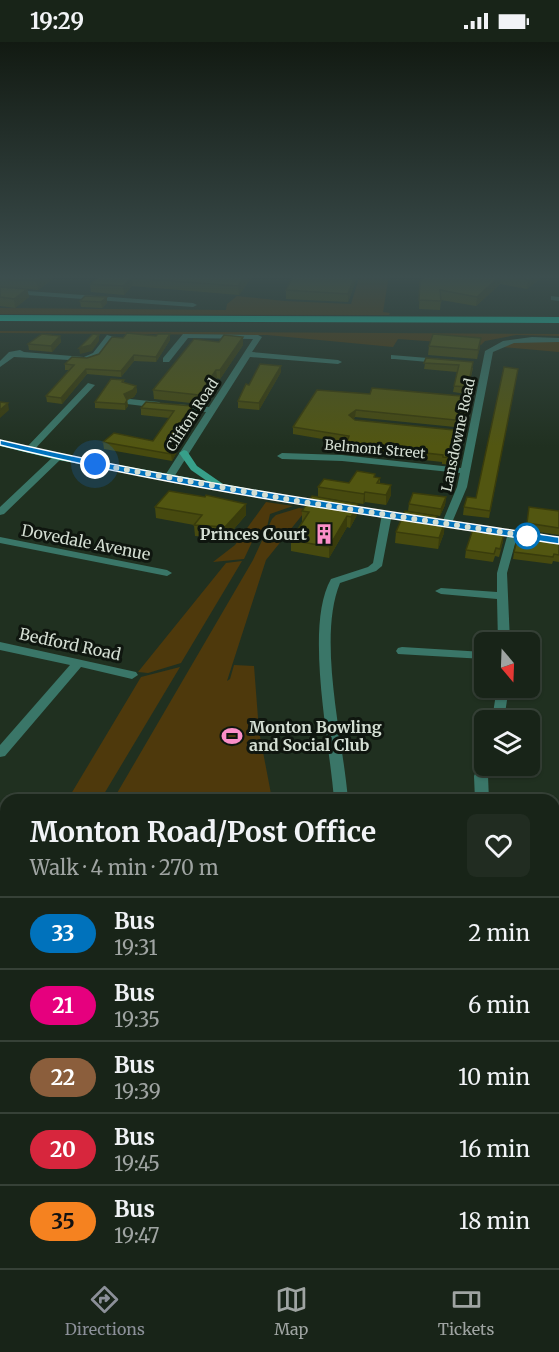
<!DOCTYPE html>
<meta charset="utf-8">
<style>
body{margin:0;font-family:Merriweather,serif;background:#212c21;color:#f1f3f6;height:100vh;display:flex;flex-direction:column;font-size:22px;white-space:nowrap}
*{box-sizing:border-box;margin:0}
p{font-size:20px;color:#9fa4a2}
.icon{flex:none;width:33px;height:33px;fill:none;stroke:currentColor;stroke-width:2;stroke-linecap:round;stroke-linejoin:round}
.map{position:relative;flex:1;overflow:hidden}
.panel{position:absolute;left:0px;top:752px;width:560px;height:476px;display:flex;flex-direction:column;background:#182418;border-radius:18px 18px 0 0;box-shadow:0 2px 4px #0004,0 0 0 2px #364137}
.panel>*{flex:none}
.badge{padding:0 12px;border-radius:20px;font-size:21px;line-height:39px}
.needle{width:39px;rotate:161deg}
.fabs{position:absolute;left:474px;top:590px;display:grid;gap:12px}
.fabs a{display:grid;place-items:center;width:66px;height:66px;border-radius:9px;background:#182418;box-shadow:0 2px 4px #0004,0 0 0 2px #364137;font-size:30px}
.you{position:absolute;width:30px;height:30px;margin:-15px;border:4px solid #fff;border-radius:50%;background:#1a73e8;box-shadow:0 0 0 9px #1a73e833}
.map>.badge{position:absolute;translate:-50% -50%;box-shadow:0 0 0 3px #fff}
.round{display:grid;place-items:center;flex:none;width:63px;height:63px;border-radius:9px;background:#212c21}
.overview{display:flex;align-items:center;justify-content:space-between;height:102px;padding:0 30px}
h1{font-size:28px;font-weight:700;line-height:45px}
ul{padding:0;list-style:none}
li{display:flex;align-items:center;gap:18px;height:72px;padding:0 30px;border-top:2px solid #364137}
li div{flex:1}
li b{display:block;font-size:22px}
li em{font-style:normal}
li .badge{min-width:66px;font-weight:700;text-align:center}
.status{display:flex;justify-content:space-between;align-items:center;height:42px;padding:0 30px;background:#182418;direction:ltr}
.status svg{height:16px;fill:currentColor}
.dock{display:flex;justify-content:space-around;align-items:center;height:84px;border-top:2px solid #364137;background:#182418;font-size:16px;color:#9fa4a2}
.dock a{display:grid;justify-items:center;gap:3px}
.dock .active{color:#8c9099}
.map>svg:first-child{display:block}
</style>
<div class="status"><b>19:29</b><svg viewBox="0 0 49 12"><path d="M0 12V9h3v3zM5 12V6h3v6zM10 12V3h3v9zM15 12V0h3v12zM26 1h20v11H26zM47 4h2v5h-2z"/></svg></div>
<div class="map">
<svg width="559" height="1226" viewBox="0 0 559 1226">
<rect width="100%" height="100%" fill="#203020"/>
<path fill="#4e390c" d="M360,233h29l-6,37 7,1 -1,2 -389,-1v-6l226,2 1,-6 10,-8 47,5 67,3z
M0,289l559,3v2l-43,-1 -31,6 -4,4 -83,-6 -5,8 -126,-12 -267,-2z
M559,299v11l-58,-5 9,-4z
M266,460l27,4 -23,8 -3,13 -15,15 -8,17 -31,3 22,-17z
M299,466l8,1 -41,51 -39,121 3,-2 4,-14 20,1 5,65 13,68h-129l1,-2 -4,2 -27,1 140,-240 19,-41 4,-4z
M242,519l-61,102 -33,10 -10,-1 88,-109z
M180,625l-79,132h-33l73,-122z"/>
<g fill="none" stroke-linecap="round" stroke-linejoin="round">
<path fill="#3a7668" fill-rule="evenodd" d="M0,247l193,14 4,2 -4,2 -193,-14z
M551,254l8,1v4l-8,-1z
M183,292l75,1 4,2 -10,15 86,8 4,2 -4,2 -88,-7 -76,120 -5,3 -5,-3 42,-65 -30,-2 -4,-3 4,-3 33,3 44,-68 -65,-1 -19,24h-6v-4z
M107,293l7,2 -15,20 -11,4 -74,-4 -14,10v-6l9,-9 11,-2 4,2 60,5 9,-4z
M532,295l27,1v4l-45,1 -21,9 -26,135 -16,38 -4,1 -5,-3 15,-36 3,-14 -118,-12 -60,-2 -5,-3 5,-3 60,2 119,13 24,-117 18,-10z
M391,313l49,4 4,2 -4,2 -46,-4h-3z
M88,341l7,2 -63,67h-6v-4z
M130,357l29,3 4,3 -4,3 -32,-4v-4z
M58,412l3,1v4l-57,55 -4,1v-8l55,-52z
M387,469l5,3 -10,52 -6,5 -36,12c-23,56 3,155 8,217h-14c-4,-57 -30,-174 -3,-221l37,-12 5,-4 9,-49z
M513,488l5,3 -11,40 3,69h-12l-1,-43 -56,-5 -6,-3 6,-3 56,4v-19l11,-40z
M0,495l167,33 5,3 -5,3 -167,-33z
M0,600l136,30 2,3 -6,4 -51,-12 -76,89 -5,1v-12l70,-80 -70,-15z
M402,605l82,5v7l-86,-5 -2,-3 2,-3z
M497,645h12l-5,33h-12z
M484,719v4h8l-4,11 1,24h-14l-1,-24 6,-14z
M554,958l5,2v15l-5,-2z
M559,1017v18l-5,2v-18z
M291,1221h25l-2,5h-25z"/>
<path fill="#37a08a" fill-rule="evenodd" d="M0,398l58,14 149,27 -16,-11 -12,-17 5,-3 3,1 10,15 26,18 100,18 5,3 -5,3 -265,-48 -58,-14z
M343,463l216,32v6l-220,-33 -1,-2z"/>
<path fill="#0fdebc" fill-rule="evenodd" d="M0,273l559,2v6l-559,-2z"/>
</g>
<path fill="#474a0f" d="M0,233h58l-20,15 -11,-1 2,8 -14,11 -15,-2z
M100,233h153l-14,20 -107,-9 -8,9 -33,-3 -1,-8z
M294,233h64l-10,27 -62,-3v-9z
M424,233h120l-17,14 -27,-5 -24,22 -35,-6 -1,10 -21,-1 1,-27z
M107,255v6l-5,5 -21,-1 -1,-6z
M60,294l1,6 -9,10 -23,-2 -1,-6z
M243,295v8l-23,34 -3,-1 -17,26 -46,-5 -1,-9 66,-48z
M170,298l-14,22 -22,-1 -13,16 -34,-3 -25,30 -15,-2 -1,-6 23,-26h-4v-6l22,-6z
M429,304l51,1 -3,12 -49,-4z
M426,316l47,10 -6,26 -14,-2 4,-20 -33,-3z
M281,330l-22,38 -21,-2v-7l11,-16z
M517,333l-28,143 -26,-3 1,-8 12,-9z
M124,338v3l12,3 1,6 -3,5 -7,3 1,6 -3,4 -30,-2v-6z
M370,352l101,10 -6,24 -110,-11 -2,2 2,1 108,18 -7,27 -14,-1v-2l-97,-11 1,-8 -53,-9v-7z
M192,364v7l-21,31 5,1 1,7 -5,9 -68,-12 -1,-7 50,-1 16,-23 -28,-3v-7z
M375,432v3l5,1v5l11,2v10l-5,10 -21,-3 -2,2 -45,-7v-10l31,-4z
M446,455l-1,8 -5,11 -32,-5 1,-7z
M246,462v11l-20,23 -31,-2 -1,-11 -38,-7 -1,-11z
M529,465l30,4v24l-33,-5z
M302,469l55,4 -7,13 -3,-1 -18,31 -38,-7v-11l11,-18z
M436,479l8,12 -6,16 -43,-6 1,-11z
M525,495l34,1v24l-6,-1 -1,3 -39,-5 1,-7z
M503,499l-4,16 -4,-1 -2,6 -28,-4 1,-8z
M559,783v22l-5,-1v-15z
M559,829v114l-5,-1v-90z"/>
<path fill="#393c0c" d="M46,233h12l-20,15 -1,-9z
M246,233h7l-14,20 -1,-9z
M355,233h3l-10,27v-8z
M501,233l-1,9 -24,22 1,-9z
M534,233h10l-17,14 1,-9z
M132,236v8l-8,9 -1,-9z
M27,247l2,8 -14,11 -1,-9z
M107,255v6l-5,5 -1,-6z
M170,292v6l-14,22v-5z
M99,293v6l-7,10 -12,3 -1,-6z
M60,294l1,6 -9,10 -1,-6z
M243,295v8l-23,34v-9z
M481,296l-1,9 -3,12 1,-9z
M134,313v6l-13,16v-6z
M281,324v6l-22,38v-7z
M86,327l1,5 -25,30 -1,-6z
M518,327l-1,6 -28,143 1,-7z
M216,328l1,8 -17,26 -1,-9z
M136,344l1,6 -3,5 -9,3 -1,-6z
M472,355l-1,7 -6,24v-7z
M127,358l1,6 -3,4v-6z
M8,361l1,7 -9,8v-8z
M192,364v7l-25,37 -1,-7z
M356,368l-1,7 -6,5v-7z
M464,389l-1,7 -7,27 1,-7z
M176,403l1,7 -5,9 -1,-7z
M391,443v10l-5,10v-10z
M365,450v10l-2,2 1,-10z
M446,455l-1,8 -5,11 1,-7z
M246,462v11l-20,23 -1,-11z
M358,462l-1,11 -7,13 1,-11z
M347,474v11l-18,31v-11z
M445,480l-1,11 -6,16 1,-11z"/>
<path fill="#525611" stroke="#393c0c" stroke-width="1.5" d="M0,233h46l-9,6 -37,-2z
M100,233h146l-8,11 -106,-8 -9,8 -33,-2z
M294,233h61l-7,19 -62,-4z
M424,233h110l-6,5 -27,-5 -24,22 -37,-7 1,11 -22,-1 1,-18z
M0,245l27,2 -13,10 -14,-2z
M85,254l22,1 -6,5 -21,-1z
M127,291l29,3 2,-2h12l-14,23 -22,-2 -13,16 -35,-2 -25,29 -15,-2 28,-31 -9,-1 7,-7 15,1 12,-4 13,-17 11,1z
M42,292l18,2 -9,10 -23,-2z
M93,292l6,1 -8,10 -12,3z
M433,292l48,4 -3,12 -49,-4z
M224,293l19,2 -23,33h-4l-17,25 -46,-5 41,-51 25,3z
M426,316l47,4 -5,25 -14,-1 5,-21 -35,-2z
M260,322l21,2 -22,37 -21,-2 8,-17 3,1z
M504,325l14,2 -28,142 -26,-4 3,-10 9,1z
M111,337l13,1 -2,2 14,4 -3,4 -9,4 3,6 -2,4 -30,-2z
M372,346l100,9 -7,24 -109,-11 -7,5 6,5 109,11 -7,27 -14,-1v-2l-97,-11 3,-8 -56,-9 24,-37 53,4z
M0,360l8,1 -8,7z
M146,360l46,4 -26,37 10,2 -5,9 -68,-12 11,-9 39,8 21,-30 -33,-3z
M357,429l18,3 -1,3 6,1 -3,5 14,2 -5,10 -21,-3 -1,2 -46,-7 6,-8 25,4z
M169,449l36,6 1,-2 40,9 -21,23 -31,-2 8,-10 -47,-8z
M413,451l33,4 -5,12 -32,-5z
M312,454l46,8 -7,13 -4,-1 -18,31 -38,-7 18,-28 -7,-1z
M529,465l30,4v17l-32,-5z
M405,469l32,5 -2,5 10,1 -6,16 -43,-6z
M473,487l31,5 -4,15 -4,-1 -2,6 -28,-4z
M526,491l33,5v17l-5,-1 -1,3 -39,-5 4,-16 7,1z
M555,782l4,1v13l-5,-1v-6z
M559,829v105l-5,-1v-81z"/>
<linearGradient id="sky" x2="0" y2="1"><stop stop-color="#121a12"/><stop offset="0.58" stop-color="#3c4e4e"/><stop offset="1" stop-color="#3c4e4e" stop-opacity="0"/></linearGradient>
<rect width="559" height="405" fill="url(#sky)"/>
<path fill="#0072bc" stroke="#fff" stroke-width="1.5" d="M0,398c184,43 372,69 559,97v7c-188,-29 -378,-54 -559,-99z"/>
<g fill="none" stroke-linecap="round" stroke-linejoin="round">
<path stroke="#d4ded3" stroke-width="6" stroke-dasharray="0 10.8" d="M95,422l208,38 224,34"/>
</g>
<defs>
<g id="building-bare" transform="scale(1.62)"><path d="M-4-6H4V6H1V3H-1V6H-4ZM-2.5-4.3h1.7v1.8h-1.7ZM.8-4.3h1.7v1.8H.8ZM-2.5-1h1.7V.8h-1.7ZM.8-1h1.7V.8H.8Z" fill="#fa8fc8" stroke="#0f160f" stroke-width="2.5" paint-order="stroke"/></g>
<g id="stadium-bare" transform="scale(1.62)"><path d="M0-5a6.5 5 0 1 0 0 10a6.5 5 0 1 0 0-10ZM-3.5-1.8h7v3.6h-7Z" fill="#fa8fc8" stroke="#0f160f" stroke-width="2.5" paint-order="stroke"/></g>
</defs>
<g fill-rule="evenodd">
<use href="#building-bare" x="324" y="492"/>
<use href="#stadium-bare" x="232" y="694"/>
</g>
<circle fill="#fff" stroke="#0072bc" stroke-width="3" cx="527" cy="494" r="12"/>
<g text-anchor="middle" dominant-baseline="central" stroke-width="6" stroke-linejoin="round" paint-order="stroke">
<g font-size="14" fill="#d4ded3" stroke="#0f160f">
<text transform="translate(192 373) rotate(-57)">Clifton Road</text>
<text transform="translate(458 393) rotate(-78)">Lansdowne Road</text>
<text transform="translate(375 407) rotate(5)">Belmont Street</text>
</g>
<g font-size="16" font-weight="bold" fill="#d4ded3" stroke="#0f160f" text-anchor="end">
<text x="307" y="492">Princes Court</text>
<text x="249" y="685" text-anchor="start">Monton Bowling<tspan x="249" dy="18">and Social Club</tspan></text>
</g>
<g font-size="16" fill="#d4ded3" stroke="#0f160f">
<text transform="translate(86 500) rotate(11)">Dovedale Avenue</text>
<text transform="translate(70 602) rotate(12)">Bedford Road</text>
</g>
</g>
</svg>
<div class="fabs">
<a><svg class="needle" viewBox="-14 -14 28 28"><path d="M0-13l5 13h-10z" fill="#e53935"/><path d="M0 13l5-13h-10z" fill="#9fa4a2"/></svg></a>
<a><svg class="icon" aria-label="layers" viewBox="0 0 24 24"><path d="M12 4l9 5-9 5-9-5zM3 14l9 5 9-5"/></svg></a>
</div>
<div class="you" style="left:95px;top:422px"></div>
<section class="panel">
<div class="overview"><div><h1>Monton Road/Post Office</h1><p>Walk · 4 min · 270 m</p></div><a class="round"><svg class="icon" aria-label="heart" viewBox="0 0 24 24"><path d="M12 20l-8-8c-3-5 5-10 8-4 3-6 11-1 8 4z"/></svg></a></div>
<ul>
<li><span class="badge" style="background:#0072bc;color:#fff">33</span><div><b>Bus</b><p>19:31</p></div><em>2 min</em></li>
<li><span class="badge" style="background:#e6007e;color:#fff">21</span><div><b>Bus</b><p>19:35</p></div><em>6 min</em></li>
<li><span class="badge" style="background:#8b5e3c;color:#fff">22</span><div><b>Bus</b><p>19:39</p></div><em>10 min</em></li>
<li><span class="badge" style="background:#d7263d;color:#fff">20</span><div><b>Bus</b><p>19:45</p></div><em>16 min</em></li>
<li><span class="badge" style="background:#f58220;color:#111">35</span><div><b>Bus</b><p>19:47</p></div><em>18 min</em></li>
</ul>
</section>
</div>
<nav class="dock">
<a class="active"><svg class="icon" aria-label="directions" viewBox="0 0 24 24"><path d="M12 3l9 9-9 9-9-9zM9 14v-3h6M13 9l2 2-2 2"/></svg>Directions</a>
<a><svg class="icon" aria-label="map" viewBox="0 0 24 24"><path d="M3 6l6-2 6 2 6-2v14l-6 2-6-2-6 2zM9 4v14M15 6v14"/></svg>Map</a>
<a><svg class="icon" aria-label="tickets" viewBox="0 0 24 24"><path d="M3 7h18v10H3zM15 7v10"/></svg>Tickets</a>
</nav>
